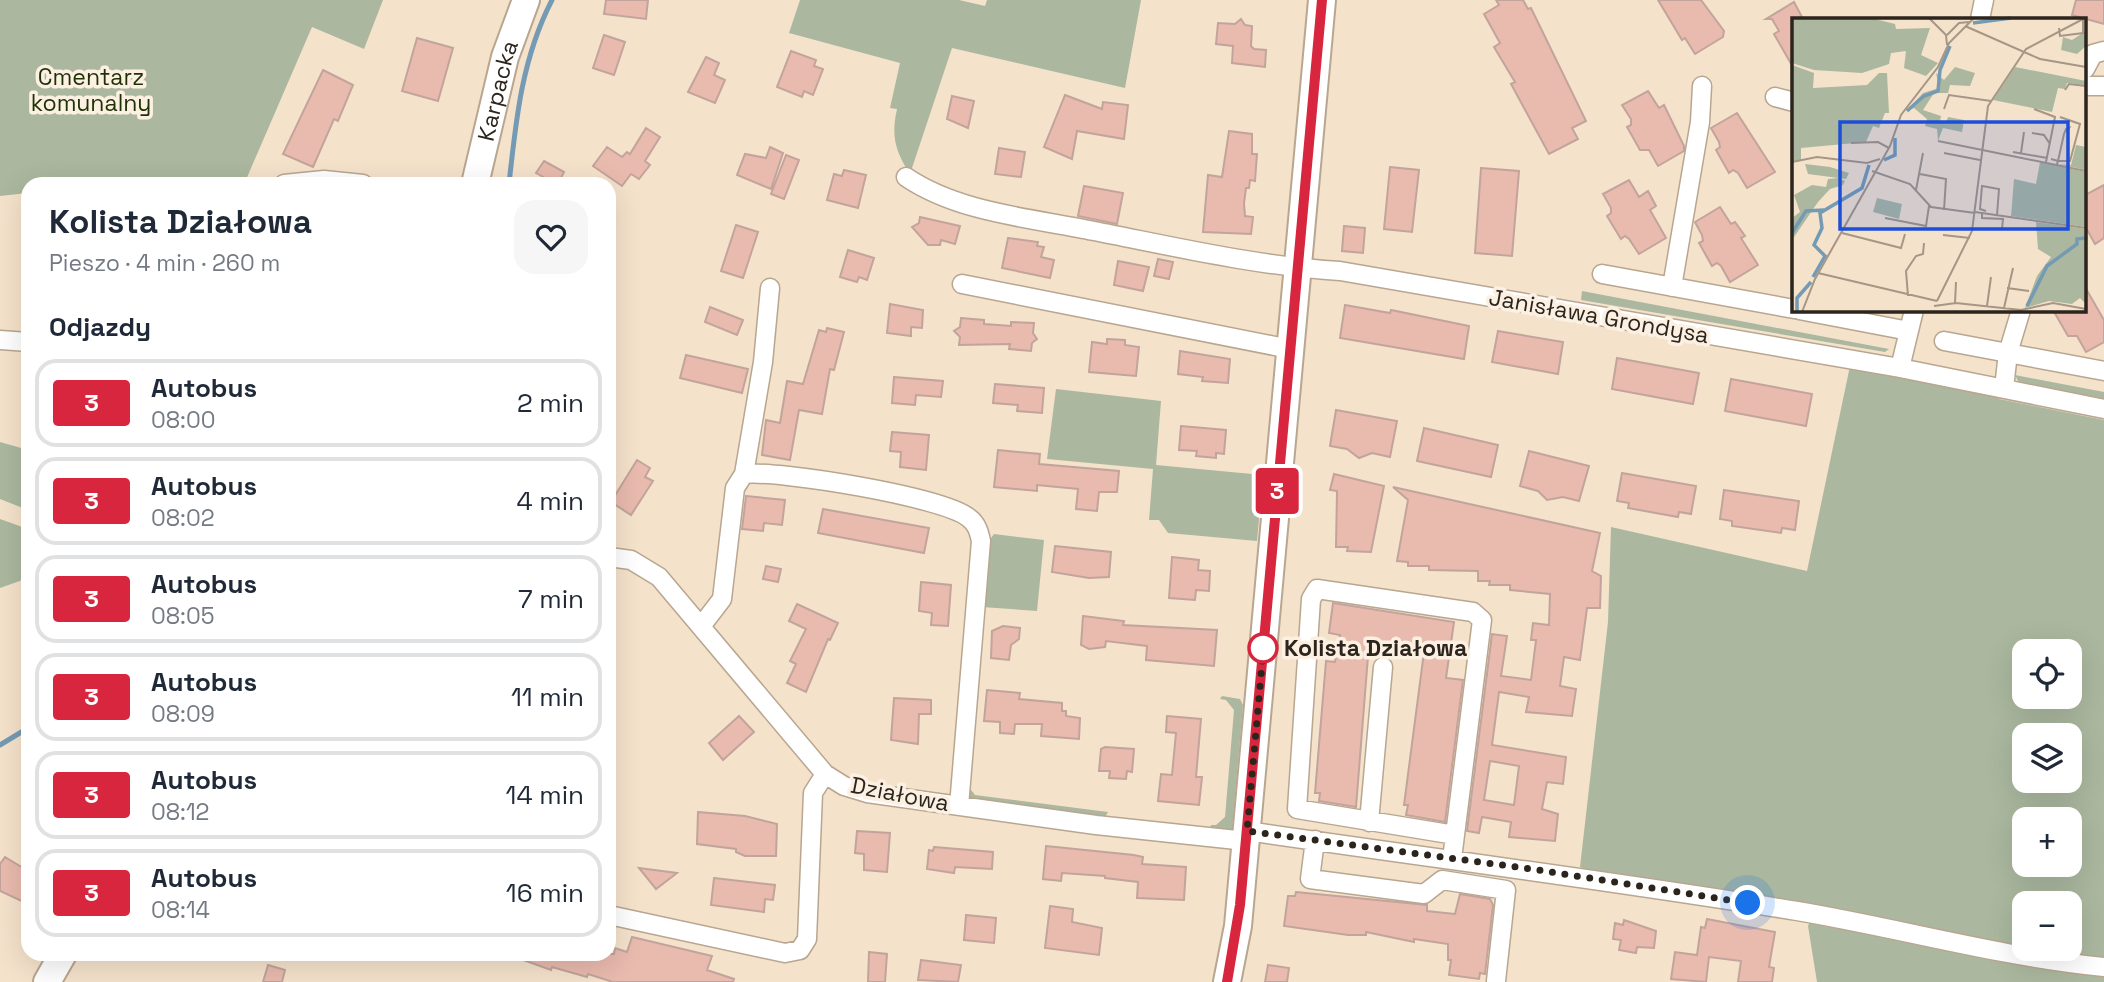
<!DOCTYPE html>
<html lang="pl">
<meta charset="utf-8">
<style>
body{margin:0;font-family:"Space Grotesk",sans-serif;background:#f6f6f7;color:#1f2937;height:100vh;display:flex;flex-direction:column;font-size:26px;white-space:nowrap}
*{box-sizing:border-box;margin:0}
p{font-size:23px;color:#747a83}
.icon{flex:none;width:38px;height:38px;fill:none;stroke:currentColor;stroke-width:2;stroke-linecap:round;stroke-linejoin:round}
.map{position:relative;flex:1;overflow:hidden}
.side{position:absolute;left:21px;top:177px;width:595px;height:784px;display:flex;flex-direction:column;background:#fff;border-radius:21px;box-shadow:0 7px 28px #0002}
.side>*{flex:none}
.badge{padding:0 14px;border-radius:5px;font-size:24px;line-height:46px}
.tools{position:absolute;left:2012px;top:639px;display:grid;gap:14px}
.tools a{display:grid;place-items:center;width:70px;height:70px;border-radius:14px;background:#fff;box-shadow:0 7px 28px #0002;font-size:35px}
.you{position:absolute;width:35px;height:35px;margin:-18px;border:5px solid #fff;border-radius:50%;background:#1a73e8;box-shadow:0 0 0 10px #1a73e833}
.map>.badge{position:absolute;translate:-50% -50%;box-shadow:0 0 0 4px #fff}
h2{padding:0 28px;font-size:26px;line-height:63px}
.round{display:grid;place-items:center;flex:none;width:74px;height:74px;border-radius:21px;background:#f6f6f7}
.summary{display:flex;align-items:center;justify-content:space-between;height:119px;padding:0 28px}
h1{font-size:33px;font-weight:600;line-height:52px}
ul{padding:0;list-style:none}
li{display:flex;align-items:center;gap:21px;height:88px;margin:0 14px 10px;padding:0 14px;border:4px solid #e0e1e3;border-radius:21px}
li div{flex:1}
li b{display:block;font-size:26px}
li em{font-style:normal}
li .badge{min-width:77px;font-weight:700;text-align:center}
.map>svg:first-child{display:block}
</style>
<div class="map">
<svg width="2104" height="982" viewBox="0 0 2104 982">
<rect width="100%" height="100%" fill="#f5e2cb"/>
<path fill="#abb89f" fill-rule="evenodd" d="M0,0h383l-19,49 -52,-22 -67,155 -37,-4 -180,6v9l-28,3z
M800,0h159l26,6 2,-6h154l-16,88 -173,-40 -42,126c-15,-23 -19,-38 -13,-65l-7,-1 10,-45 -111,-30z
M1582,291l307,58 -4,3 -304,-52z
M1850,366l144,28 5,5 105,21v540l-88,-12 -119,-25 -297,-49 -20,-7 28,-245 3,-95 196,44zM2025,651h45v45h-45zM2025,735h45v45h-45zM2025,819h45v45h-45zM2025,903h45v45h-45z
M2015,375l89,17v8l-85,-17z
M1056,389l105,12 -5,64 107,10 -6,66 -89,-8 -9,-13h-10l4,-51 -106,-10z
M0,442l28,8v60l-28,-11z
M0,519l28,10v49l-28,10z
M994,534l50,6 -7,71 -55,-4 4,-62z
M1222,696l18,3 3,6 -11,125 -4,2 -18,-1 1,-6h5l9,-8 9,-107 -8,-10 -6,-1z
M968,786l7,9 133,17 -4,7 -134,-18 -4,-4z
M1811,919l293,55v8h-287l-9,-56z"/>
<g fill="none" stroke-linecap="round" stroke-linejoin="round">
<path stroke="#749ab4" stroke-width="5" d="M509,184c7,-65 13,-126 43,-184
M0,745l28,-17"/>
</g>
<path fill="#e9baae" stroke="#c2a49c" stroke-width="2" fill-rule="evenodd" d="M606,0h42l-2,19 -42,-5z
M1496,0h27l5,9 3,-1 55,113 -14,7 6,11 -29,15 -38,-70 4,-2 -21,-35 6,-4 -16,-29 15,-9z
M1658,0h43l23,31 -1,6 -28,17 -10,-16 -3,2z
M2076,0h28v24l-32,-9z
M1794,2l9,17h-9v50l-20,-35 5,-3 -7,-12h-6z
M1241,19l4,6 7,1 -1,20 3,3 12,1 -1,17 -33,-4 1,-17 -17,-2 2,-21 17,1z
M604,35l21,7 -11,33 -21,-7z
M417,38l36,10 -15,53 -36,-10z
M791,51l25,9 -2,6 9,3 -10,26 -9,-4 -2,6 -25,-10z
M706,57l13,6 -5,12 11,5 -10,23 -27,-11z
M323,70l30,15 -15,36 -4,-2 -21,48 -30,-13z
M1648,91l11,17 5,-3 20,41v5l-26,15 -9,-16h-9l-13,-23 4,-2v-6l-9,-14z
M1065,95l37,14 1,-7 25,3 -4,34 -47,-8 -5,28 -28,-12z
M952,96l22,5 -6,27 -21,-9z
M1737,113l38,59 -28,16 -9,-15 -5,-3 -4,3 -13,-23 4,-3 -1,-5 -8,-14z
M646,128l14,9 -15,24 5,4 -11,14 -8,-5 -9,12 -29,-20 14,-19 15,10 5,-5 3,2z
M1229,131l23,3v20h5l-2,27 -5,-1 -1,8h-3l-2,15 1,13 8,1 -2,17 -48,-2 5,-57 14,2z
M770,147l13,6 -12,36 -34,-14 8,-21 21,4z
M999,148l26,4 -4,25 -26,-3z
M786,155l13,5 -15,39 -13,-5z
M544,161l20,11 -6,12h-17l4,-6 -9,-5z
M1390,167l29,3 -7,62 -28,-3z
M1481,168l38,3 -7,85 -37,-3z
M844,170l22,5 -8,33 -31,-8 7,-26 8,2z
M1629,180l10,17 9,-6 8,15 -6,4 16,28 -27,16 -10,-15 -4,-3 -4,3 -14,-23 4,-3v-5l-8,-14z
M2104,185v53l-9,6 -10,-18v-31z
M1084,186l39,7 -6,31 -39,-8z
M1720,207l11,17 4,-2 10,14 -4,2 17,27 -28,17 -9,-16 -4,-3 -5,3 -13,-23 4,-2 -1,-6 -7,-13z
M920,217l40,9 -5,18 -14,-4 -1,5h-12l-16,-18 7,-4z
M736,225l22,7 -15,46 -22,-7z
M1344,226l21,2 -2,25 -21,-2z
M1008,238l30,4 -1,4 7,1 -3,10 13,3 -4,18 -48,-10z
M848,250l26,8 -7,22 -8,-3 -2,5 -17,-5z
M1158,259l15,3 -4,17 -15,-3z
M1118,261l31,6 -6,24 -29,-6z
M2085,287l19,33v22l-18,10 -9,-16h-9l-15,-26h32z
M890,304l33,6 -1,18 -11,-1v9l-24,-3z
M1345,305l45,8 1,-3 78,16 -5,33 -124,-21z
M710,307l33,13 -6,15 -32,-13z
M961,318l23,2v4l14,1 13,1v-4l23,1 -1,10 4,6 -5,4 -1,8 -22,-2 1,-5 -51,1 1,-8 -6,-6 6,-4z
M827,328l17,4 -10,38 -4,-1 -8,45 -23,-4 -9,50 -28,-5 4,-35 14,3 7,-42 16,3 16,-54 7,2z
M1498,331l65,11 -5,32 -66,-12z
M1107,339l18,1v5l14,2 -3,29 -47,-4 3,-30 15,2z
M1180,351l50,8 -2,24 -26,-2 1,-4 -25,-3z
M686,355l62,14 -6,24 -62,-15z
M1617,358l82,15 -6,31 -81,-15z
M894,377l49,4 -2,16 -25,-2 -1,10 -23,-2z
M1731,379l81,15 -6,32 -81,-15z
M995,384l49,4 -2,25 -25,-2 1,-6 -25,-2z
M1336,410l61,11 -7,36 -18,-4 -13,5 -12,-9 -17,-3z
M1181,426l45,4 -2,24 -8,-1v5l-20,-2 1,-5 -18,-1z
M1424,428l74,17 -7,32 -74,-16z
M892,432l37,3 -3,35 -26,-3 1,-15 -11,-1z
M998,450l42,4 -1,10 80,7 -2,21h-18l-2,19 -21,-2 2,-20 -41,-4v6l-43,-4z
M1529,451l60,15 -10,35 -16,-4 -16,3 -9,-9 -18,-5z
M637,460l13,8 -5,9 8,4 -22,34 -20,-13z
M1622,473l74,13 -5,28 -12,-2 -1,5 -50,-9 1,-5 -12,-2z
M1334,474l50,12 -13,66 -24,-1 1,-4h-12l1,-56 -7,-1z
M1393,487l207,46 -8,38 9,5 -1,32h-13l-7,52 -16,-3 -4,29 16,3 -4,27 -46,-4 3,-15 -30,-5 -7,53 74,12 -3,27 -16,-2 -5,27 16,5 -3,27 -46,-4 2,-15 -29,-5 -3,16 -12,-2 25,-197 15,2 -6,40 30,4 5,-40h-5l2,-17 16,2 1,-31 -40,-4v-5h-21l1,-4h-12v-10l-49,-1v-4h-21v-4l-11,-1 11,-61zM1490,761l29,5 -5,39 -30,-5z
M1724,490l75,11 -4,29 -13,-2 -1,5 -49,-7v-5l-12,-2z
M746,496l39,4 -3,25 -18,-2 -1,8 -21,-2z
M823,509l106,19 -5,25 -106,-20z
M1055,546l56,6 -2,25 -20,1 -37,-6z
M1172,557l27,3 -1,10 12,1 -1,20 -13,-1 -1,10 -26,-2z
M766,566l15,3 -3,13 -15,-3z
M921,582l30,3 -3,41 -17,-1 1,-12 -13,-2z
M1333,603l121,19 -8,56 17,2 -18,142 -39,-7 2,-10h-4l20,-153 -24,-4 -31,-4 -13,163 -37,-6 1,-8h-5l11,-132 9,1 5,-27 -11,-2z
M797,604l41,19 -8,17 -2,-1 -22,53 -19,-9 9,-19 -6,-3 16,-32 -17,-8z
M1083,616l41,5 -1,4 94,5 -3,36 -68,-6 1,-14 -41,-5 -1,6 -16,2 -8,-4z
M1003,626l17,2 -1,11 -8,6 -2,15 -18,-2 1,-27z
M987,690l33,3 -1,6 43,4v8h4v5l14,2 -1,21 -38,-3 1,-12h-27l-1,10 -14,-1v-11l-16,-1z
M894,698l37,2v14h-12l-1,30 -27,-4z
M739,716l15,16 -31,28 -14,-17z
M1167,716l34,3 -5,58h6l-3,28 -41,-4 3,-27 11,1 4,-42 -10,-1z
M1105,747l29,2 -2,23 -5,-1 -1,8 -17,-1 1,-7h-11l2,-22z
M698,812l47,4 32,8 -1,32h-31l-9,-4v-3l-39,-5z
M857,831l33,2 -3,39 -23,-2v-16l-9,-1z
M1046,846l88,9 9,2 -1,7 44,3 -2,33 -47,-2 1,-16 -33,-4v-2l-43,-3 -1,8 -18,-2z
M934,847l59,5 -1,17 -37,-2 -1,6 -27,-4 2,-19 4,1z
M5,857l23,14v33l-28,-13v-27z
M639,868l38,5 -21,16z
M714,878l61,7 -2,15 -8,-1 -1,13 -53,-7z
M1296,892l131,13v6l28,3 5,-20 30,5 3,6 -8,69 -5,-1 -1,6 -30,-4 2,-15h-3v-16l-34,-5v3l-48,-10v3h-18l-64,-9 4,-30h7z
M1050,906l23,3 -1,13 30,6 -3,27 -54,-7z
M966,915l30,3 -2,25 -30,-3z
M1707,919l68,13 -6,35 5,1 -2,14h-34l3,-21 -32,-4 -3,25 -35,-3 4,-27 22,3 4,-28 4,1z
M1624,920l32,11 -2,17 -17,-1 -1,6 -17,-3 2,-10 -8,-1 2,-16 8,2z
M632,937l80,19 -5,14 27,9 -1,3h-120l-25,-8 -1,3 -35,-10 -1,3 -39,-14 1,-2h101l1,-6 12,4z
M869,952l18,2 -2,28h-17z
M921,960l40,5 -3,17 -40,-2z
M268,965l17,5 -3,12h-19z
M1268,965l21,3 -2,14h-22z"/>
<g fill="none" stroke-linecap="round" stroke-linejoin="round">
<g stroke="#b8a690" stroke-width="21">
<path id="street" d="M1980,19l4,-19
M2085,69l8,-15 11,-3
M2085,86h19
M1775,97l19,5
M906,177c53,36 126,41 188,54 82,16 163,35 246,40l560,97 204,41
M284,184l40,-4 39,4
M1602,274l192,35
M962,284l328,65
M1672,287l28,-165 2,-36
M1799,310l110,21
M0,340l28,2
M1944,341l64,12 13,-43
M1900,368l14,-58
M2004,388l4,-35 96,18
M744,474c35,-4 200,23 225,44 8,6 10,14 12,23l-22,265
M609,557l22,3 28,17 166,197 19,12 23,7 229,32 150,16
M702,625l20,-26 13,-111 9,-14 19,-112 7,-74
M1369,822l14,-155
M1247,831c183,27 367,50 550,80 102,17 203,46 307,56
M1315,840l-5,39 114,15 18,-14 64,10 -10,91
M1452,859l30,-239 -9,-8 -156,-23 -6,10 -14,210 158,26
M609,915l176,38 15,-3 7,-11 6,-146 12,-19"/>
</g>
<g stroke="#b8a690" stroke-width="30">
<g id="secondary">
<path id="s1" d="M475,184l30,-127 21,-57"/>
<path d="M47,982l16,-28"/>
<path d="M1227,982l11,-56 84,-926"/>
</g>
</g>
<use href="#street" stroke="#fff" stroke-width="18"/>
<use href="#secondary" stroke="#fff" stroke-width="26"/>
</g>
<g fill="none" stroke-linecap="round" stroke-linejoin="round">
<g stroke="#fff" stroke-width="16">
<path id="line" d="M1227,982l13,-77 82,-905"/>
</g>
<use href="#line" stroke="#d7263d" stroke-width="10"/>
<path stroke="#2c251d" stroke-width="7" stroke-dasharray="0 12.6" d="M1263,648l1,-6 -17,189 285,38 216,34"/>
</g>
<circle fill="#fff" stroke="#d7263d" stroke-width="3.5" cx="1263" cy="648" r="14"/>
<g text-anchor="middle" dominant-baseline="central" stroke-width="7" stroke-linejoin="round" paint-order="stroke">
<g font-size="23" fill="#1e3106" stroke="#fcf0e2">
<text x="91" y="77">Cmentarz<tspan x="91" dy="26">komunalny</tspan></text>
</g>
<g font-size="23" fill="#2c251d" stroke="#fcf0e2">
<text stroke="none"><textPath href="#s1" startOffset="96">Karpacka</textPath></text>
<text transform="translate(1599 316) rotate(10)">Janisława Grondysa</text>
<text transform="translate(900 794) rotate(11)">Działowa</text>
</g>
<g font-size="23" font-weight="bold" fill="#2c251d" stroke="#fcf0e2" text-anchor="start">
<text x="1284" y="648">Kolista Działowa</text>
</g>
</g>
<g transform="translate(1792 18)">
<rect width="294" height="294" fill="#f5e2cb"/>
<path d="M0,0h79l24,6 1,5 34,-1 -9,27 17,8 -12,13 -22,-8 2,-17 -15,2 -2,11 -27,9 -48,-3 -22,-7zM294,13v15l-9,8 -16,-4 2,-13 9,3zM0,47l22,8 -1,15 54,-3 12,-12h8l2,40h-4l-6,15 -6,-2 -7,16 -65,6v12l-9,1zM163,49l20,6 -5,13 -20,-1 -2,8h-14l-11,17 18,6 -1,5 6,2 2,-6 16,3 -2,12 -19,-4 -5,13 -1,-12 -12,-3 2,-7 -13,-11 -8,3 17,-18 16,-5 -3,-15 8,7zM223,49l71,14v4l-19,-2 -2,6 -7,-1 -6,24 -59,-12zM284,127l10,2v23l-27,-6 12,1zM248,144l46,10v55l-75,-11 3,-37 22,5zM13,146l25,3 19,6 -3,6 -38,-5zM46,160l7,3 -2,4 -13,4 -12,13 -26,38v-22l8,-6 -6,-17 18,-10 14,2 2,-8zM85,180l25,6 -3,15 -26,-7zM244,204l50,7v75l-6,-6 -8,6 -23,-3 -24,7 12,-32 14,-19 -13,-8z" fill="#abb89f"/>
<path fill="none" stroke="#749ab4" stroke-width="3.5" d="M181,5l38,-5M115,93l17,-15 14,-5 2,-21 10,-24M92,142l11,-5v-17M0,215l14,-22 18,-1M21,259l12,-21 -11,-11 8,-17 -2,-15 42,-25 7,-23M235,288l20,-40 30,-22v-5l9,-1M5,294v-14l14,-16"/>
<path fill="none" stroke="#a59685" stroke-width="2" d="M137,0l17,17 1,10M173,8l75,33 46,8M267,10l1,8 23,-3v-14M155,17l12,-12 10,-1M273,72l4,-6 17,2M152,91l5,-14 42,6M242,91l21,8 -9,45M240,115l12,2 6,9M146,123l148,30M59,125l27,-1 11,6M221,134l34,6M152,135l36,7M229,135l3,-21M259,141l7,2 6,-27 2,-5 3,-1 -3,4M0,144l25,-5 50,6 13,-4M265,146l1,-3h12l10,-37 -20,-7M80,153l38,13 21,23 44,6M128,156l26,5 -2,31M124,172l7,-37M194,193l-6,-2 2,-23 17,3 -2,26M183,194l111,16M190,195v5l21,1 -1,10M93,200l41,8 3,-20M50,215l59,15 4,-14M151,217l27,3M26,255l119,28M215,270l22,3M116,278l-2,-25 10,-15 7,-2 1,-11M145,283l35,-70 16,-125 38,-57 59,-31M163,285l1,-21M142,288l22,-3 65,7 32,-7 33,6M195,288l4,-29M212,290l9,-40M10,294l13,-33 75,-133 11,-31 37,-48 11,-24 25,-25"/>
<path fill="#1d4ed8" fill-opacity="0.15" stroke="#1d4ed8" stroke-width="3.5" d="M48,104h228v107h-228z"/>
<rect width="294" height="294" fill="none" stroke="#2c251d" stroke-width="3.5"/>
</g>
</svg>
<div class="tools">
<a><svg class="icon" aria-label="locate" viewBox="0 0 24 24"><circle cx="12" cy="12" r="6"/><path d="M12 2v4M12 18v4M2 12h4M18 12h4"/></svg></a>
<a><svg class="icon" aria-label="layers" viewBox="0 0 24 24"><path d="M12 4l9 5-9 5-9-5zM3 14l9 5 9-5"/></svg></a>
<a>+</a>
<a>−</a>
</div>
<div class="you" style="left:1748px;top:903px"></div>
<b class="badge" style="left:1277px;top:491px;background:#d7263d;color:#fff">3</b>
<section class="side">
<div class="summary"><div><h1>Kolista Działowa</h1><p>Pieszo · 4 min · 260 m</p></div><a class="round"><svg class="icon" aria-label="heart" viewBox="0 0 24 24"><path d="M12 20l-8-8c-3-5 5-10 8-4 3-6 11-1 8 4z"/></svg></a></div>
<h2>Odjazdy</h2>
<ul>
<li><span class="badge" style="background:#d7263d;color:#fff">3</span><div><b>Autobus</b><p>08:00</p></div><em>2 min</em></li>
<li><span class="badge" style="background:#d7263d;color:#fff">3</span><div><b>Autobus</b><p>08:02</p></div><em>4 min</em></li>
<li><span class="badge" style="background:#d7263d;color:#fff">3</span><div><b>Autobus</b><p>08:05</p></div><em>7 min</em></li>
<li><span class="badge" style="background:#d7263d;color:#fff">3</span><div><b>Autobus</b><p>08:09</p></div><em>11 min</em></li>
<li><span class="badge" style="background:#d7263d;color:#fff">3</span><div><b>Autobus</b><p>08:12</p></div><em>14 min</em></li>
<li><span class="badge" style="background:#d7263d;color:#fff">3</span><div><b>Autobus</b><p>08:14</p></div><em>16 min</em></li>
</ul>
</section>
</div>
